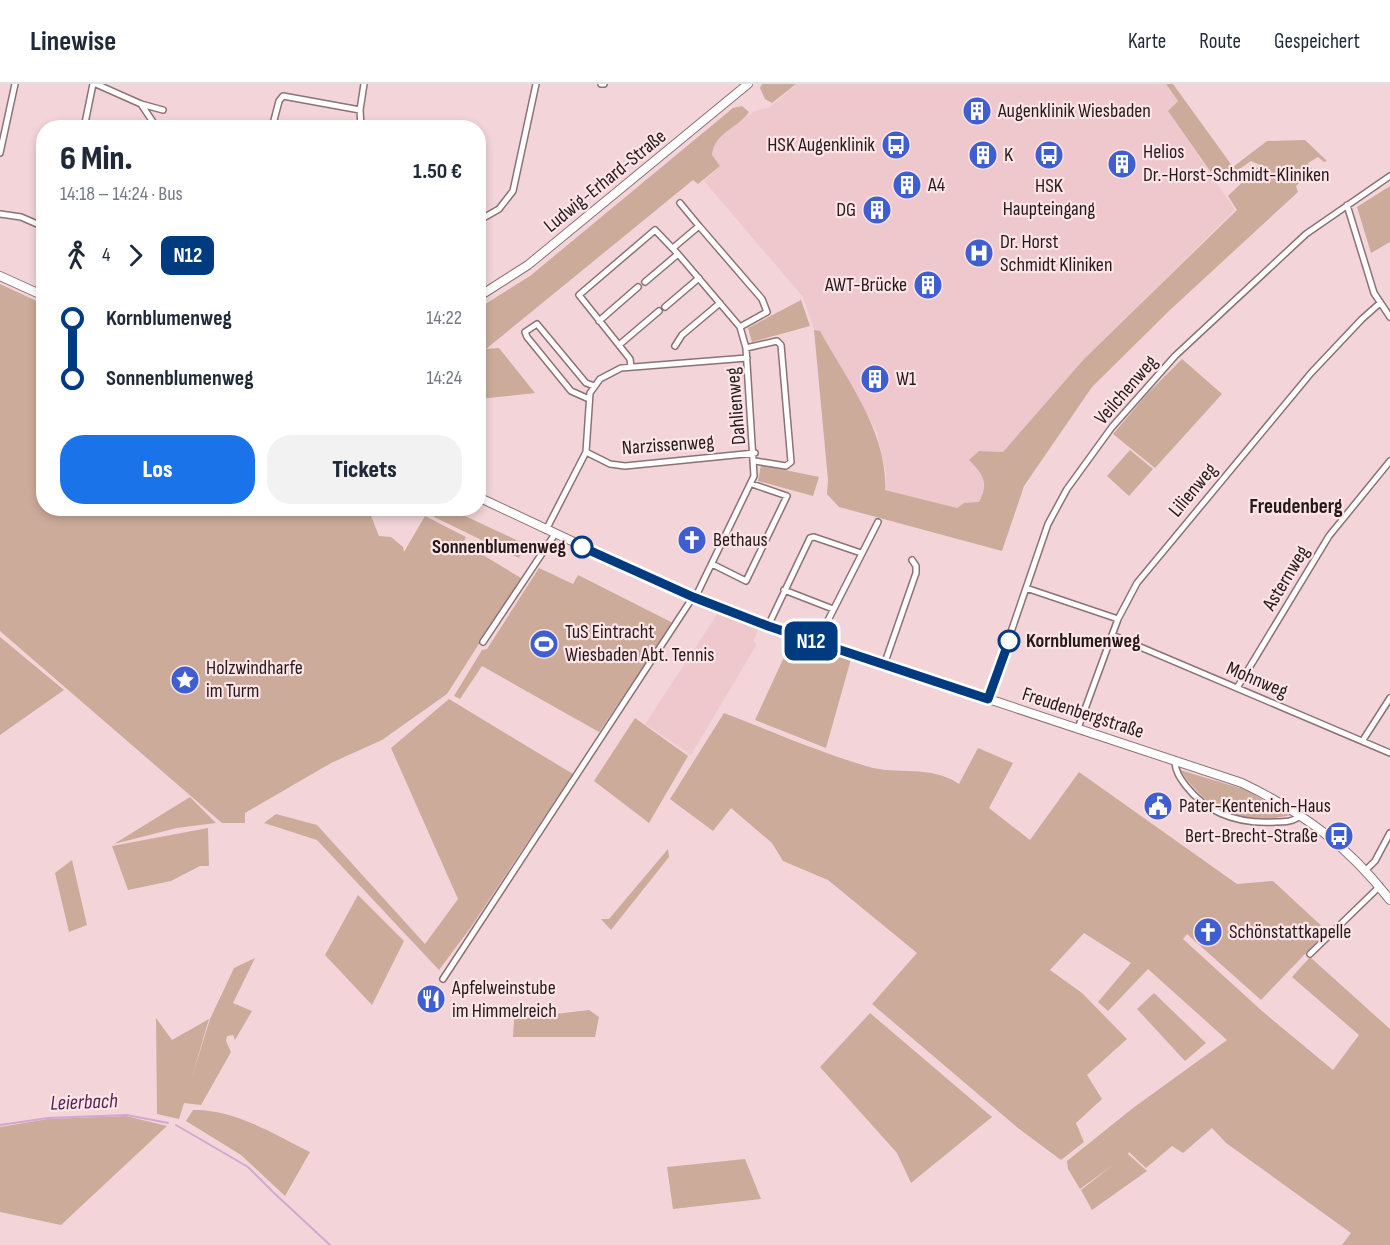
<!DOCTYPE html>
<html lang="de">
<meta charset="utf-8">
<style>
body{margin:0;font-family:"Sofia Sans Condensed",sans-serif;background:#f2f2f3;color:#1f2937;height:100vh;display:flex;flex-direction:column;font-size:22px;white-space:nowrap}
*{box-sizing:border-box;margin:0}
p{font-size:20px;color:#747a83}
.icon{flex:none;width:33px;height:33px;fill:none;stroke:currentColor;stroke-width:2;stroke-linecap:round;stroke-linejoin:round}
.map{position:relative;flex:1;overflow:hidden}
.panel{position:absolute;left:36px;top:36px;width:450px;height:396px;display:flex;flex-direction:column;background:#fff;border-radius:24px;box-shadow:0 3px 9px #0003}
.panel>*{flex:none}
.badge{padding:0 12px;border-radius:9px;font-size:21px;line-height:39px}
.map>.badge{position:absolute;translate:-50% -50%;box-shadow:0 0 0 3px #fff}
.legs{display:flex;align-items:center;gap:9px;height:66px;padding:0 24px;font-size:20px}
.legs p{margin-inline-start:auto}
.overview{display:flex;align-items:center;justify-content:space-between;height:102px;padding:0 24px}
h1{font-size:33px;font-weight:800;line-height:45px}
.button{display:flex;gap:12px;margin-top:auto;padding:12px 24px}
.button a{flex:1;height:69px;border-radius:24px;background:#1a73e8;color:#fff;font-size:24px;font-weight:800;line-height:69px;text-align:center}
.button a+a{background:#f2f2f3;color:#1f2937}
ul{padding:0 24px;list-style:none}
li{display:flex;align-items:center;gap:21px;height:60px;font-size:22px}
li i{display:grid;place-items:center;width:9px;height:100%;margin:0 8px;background:currentColor}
li i::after{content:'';width:15px;height:15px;margin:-8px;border:4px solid;border-radius:50%;background:#fff}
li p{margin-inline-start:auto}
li:first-child i{background:linear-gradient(#0000 50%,currentColor 0)}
li:last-child i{background:linear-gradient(currentColor 50%,#0000 0)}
header{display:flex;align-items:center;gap:36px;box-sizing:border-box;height:84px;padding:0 30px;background:#fff;border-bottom:2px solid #e0e1e3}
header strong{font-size:28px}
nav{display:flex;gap:33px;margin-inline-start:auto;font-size:21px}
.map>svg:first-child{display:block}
</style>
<header>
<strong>Linewise</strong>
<nav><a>Karte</a><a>Route</a><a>Gespeichert</a></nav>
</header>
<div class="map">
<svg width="1390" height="1161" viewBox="0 0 1390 1161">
<rect width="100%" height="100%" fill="#f3d5d9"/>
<path fill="#eec8cd" d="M797,0h369l12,17 -10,10 67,99 -151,149 -81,93 -24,-1 -9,9 13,14 3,14 -7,15h-15l-7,5 -72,-18 1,-17 -9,-40 -57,-102 -6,-1 -11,-33 -99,-116 16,-15 -8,-11v-9l19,-20 24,-15 15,-4z
M718,529l41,16 -6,12 4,3 -66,111 -46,-31z"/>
<path fill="#ccab9a" d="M762,0h34l-24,19 -7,-4 -5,-11z
M1166,0h7l60,83 34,-26 38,-1 22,21 -3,1 -6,-5 -10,6 5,7 -17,16 2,6 -128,118 -78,77 -68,99 -22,65 -163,-44 -12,-13 1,-14 -14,-150 6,1c27,49 68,102 65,159l72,18 7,-5 15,-1c10,-19 5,-27 -10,-42l10,-9 24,1 81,-93 153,-149 -9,-14 32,-31 -9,-4 -29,20h-5l-49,-70 10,-10z
M742,22l7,6c-11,16 -35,21 -37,43l8,11 -22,18 -5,-4 -207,169 13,-1 36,45 -56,6v-91l51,-32 203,-168z
M1390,102v56l-19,11 -14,-46z
M0,200l43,20 1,204 331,1 -6,2 10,25 12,1 12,10 1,5 21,-36 41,21 -3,6 58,35 -74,116 -65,46 -51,23 -86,50v10h-23l-222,-192z
M801,216l9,26 -58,16 -4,-14z
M1182,275l40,35 -67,74 -42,-34 34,-40z
M1130,366l23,19 -24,27 -22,-20z
M761,381l58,12 -6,19 -55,-15z
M438,425h12l75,35 -6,14 -85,-41z
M539,484l34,16 5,-9 95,48 -74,109 -117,-66 -22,33 -6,-3 28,-46 5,-1z
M0,553l64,53 -64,45z
M792,556l59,19 -25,89 -71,-28z
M449,615l124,75 -102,153 -32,43 -122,-130 -53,-17 12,-9 41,11 108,119 33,-45 -67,-151z
M724,629c47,18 94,39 142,53 32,10 64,-2 93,18l19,-36 35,15 -24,45 41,32 49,-68 158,112 36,-3 54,50 -66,69 -74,-66 -4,5 79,72 71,59 26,-35 -67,-58 18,-20 80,72v216h-48l9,-12 -125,-90 -14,-15 -29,25 -11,-7 -26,22 -17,-16 -1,2 19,17 -55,39 -11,-20 32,-25 -33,24 -12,-20 -1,-8 66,-53 94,-68 -79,-71 -40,42 -10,-9 33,-39 -47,-30 -34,37 32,23 45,46 -40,36 15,24 -26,24 8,19 -23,18 -43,-32 -146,-124 45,-51 -89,-73 -45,-19 -11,-18 -41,-35 -18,23 -43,-32z
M635,634l53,38 -39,67 -55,-42z
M1180,686l63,19 48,26c-51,12 -81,-2 -111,-45z
M190,713l26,26 -39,5 -63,16z
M208,744l1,38h-9l-29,15 -43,9 -16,-44z
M668,765l1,8 -58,73 -10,-11h8z
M72,776l15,65 -18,7 -14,-59z
M358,811l46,46 -32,64 -47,-50z
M255,874l-22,45 19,8 -17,29 -2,-5 -6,1 -1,5 5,11 -30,53 -17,-2 -5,16 -22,-5 -1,-96 16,22 37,-21 -18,61 19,-61 24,-51z
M1154,909l52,50 -21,18 -48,-52z
M589,926l10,7 -4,20h-82l1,-18z
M870,929l122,104 -81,66 -14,-30 -77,-86z
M193,1026c41,-1 81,24 117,42l-25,44 -44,-41 -55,-34z
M126,1032l41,10 -106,99 -61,-13v-85l48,-8z
M745,1075l16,40 -88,10 -6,-42z"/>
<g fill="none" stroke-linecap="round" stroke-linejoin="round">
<path stroke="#d2a8d0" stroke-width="2" d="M0,1041l48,-7 79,-3 41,8
M176,1041l72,42 24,24
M273,1108l57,53"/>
<g stroke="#8c7175" stroke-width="8">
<path id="street" d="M96,0l45,20 22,6
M601,0h3
M141,20l16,24
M360,26l1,18
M84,44l9,-44
M272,44l7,-27 4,-5 77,14 4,-26
M0,69l15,-69
M680,119l19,23
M1347,121l27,88 16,24
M0,130l21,3 23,10
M478,137l21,-12 14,-18 23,-107
M673,164l26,-22 63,73 5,13 -27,15
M645,198l33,-28
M665,223l34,-29
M599,237l39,-34
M619,261l40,-34
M675,262l7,-11 38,-32
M746,264l31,-7 4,4 10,117 -5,4 -31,-5
M631,283l-1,-8 -51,-64 76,-65 23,24 62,73 6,21 8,128 -59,122
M589,315l-18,-8 -44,-54 -2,-5 12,-8 49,59 8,3
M586,368l24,12 15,2 130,-13
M546,446l40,-78 4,-59 10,-14 21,-11 126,-10
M712,480l34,17 41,-85 -35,-12
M1026,504l92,31
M784,506l49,19
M768,542l42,-88 4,-1 47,16
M1112,551l278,118
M483,558l72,-108
M817,558l61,-120
M884,581l32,-92v-7l-4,-6
M1237,604l92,-152 61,-75
M988,615l60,-175 19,-35 45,-62 63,-71 131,-122 84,-58
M1078,644l40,-109 19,-36 174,-210 51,-54 18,-16
M1363,656l27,-42
M1175,677c0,10 5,17 11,25 22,28 54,38 89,36 9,0 19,0 26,-7
M1366,786l9,-9 15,-28
M1310,870l70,-68
M443,895l250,-382"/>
</g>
<g stroke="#8c7175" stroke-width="10">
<path id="secondary" d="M0,192l44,20
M478,213l50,-32 220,-181
M478,413l196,92 94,37 474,157c62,30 106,63 148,117"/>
</g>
<use href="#street" stroke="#fff" stroke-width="5"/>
<use href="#secondary" stroke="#fff" stroke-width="8"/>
</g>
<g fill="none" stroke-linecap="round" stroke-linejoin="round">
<g stroke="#fff" stroke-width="14">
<path id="line-1" d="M582,463l111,50 75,29 220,73 21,-58"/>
</g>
<use href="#line-1" stroke="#003b80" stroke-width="9"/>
</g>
<defs>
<g id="building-disc" transform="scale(1.5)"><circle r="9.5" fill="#3f5fd1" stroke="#fde4e7"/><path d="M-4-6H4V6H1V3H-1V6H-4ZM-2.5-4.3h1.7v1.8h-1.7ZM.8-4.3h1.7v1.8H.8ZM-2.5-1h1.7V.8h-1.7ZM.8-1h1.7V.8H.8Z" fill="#fff"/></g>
<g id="bus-disc" transform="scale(1.5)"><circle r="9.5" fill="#3f5fd1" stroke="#fde4e7"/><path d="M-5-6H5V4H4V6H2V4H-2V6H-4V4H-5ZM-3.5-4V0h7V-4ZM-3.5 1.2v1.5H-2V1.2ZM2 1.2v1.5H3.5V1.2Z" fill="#fff"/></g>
<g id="hospital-disc" transform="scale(1.5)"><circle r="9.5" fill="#3f5fd1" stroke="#fde4e7"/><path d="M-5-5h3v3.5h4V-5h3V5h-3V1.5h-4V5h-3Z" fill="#fff"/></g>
<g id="church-disc" transform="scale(1.5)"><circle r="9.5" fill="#3f5fd1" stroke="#fde4e7"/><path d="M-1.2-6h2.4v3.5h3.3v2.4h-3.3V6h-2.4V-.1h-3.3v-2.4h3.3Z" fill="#fff"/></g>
<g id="stadium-disc" transform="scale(1.5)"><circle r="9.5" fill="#3f5fd1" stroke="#fde4e7"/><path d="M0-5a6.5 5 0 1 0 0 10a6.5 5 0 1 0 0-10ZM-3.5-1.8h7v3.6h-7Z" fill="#fff"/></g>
<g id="sight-disc" transform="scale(1.5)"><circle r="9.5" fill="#3f5fd1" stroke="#fde4e7"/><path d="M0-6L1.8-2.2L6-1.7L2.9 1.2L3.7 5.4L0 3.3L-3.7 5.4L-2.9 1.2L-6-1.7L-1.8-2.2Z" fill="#fff"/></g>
<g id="civic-disc" transform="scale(1.5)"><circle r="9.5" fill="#3f5fd1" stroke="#fde4e7"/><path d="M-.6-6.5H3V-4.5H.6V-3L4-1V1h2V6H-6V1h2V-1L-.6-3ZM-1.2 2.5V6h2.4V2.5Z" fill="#fff"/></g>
<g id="restaurant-disc" transform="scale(1.5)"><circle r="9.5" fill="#3f5fd1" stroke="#fde4e7"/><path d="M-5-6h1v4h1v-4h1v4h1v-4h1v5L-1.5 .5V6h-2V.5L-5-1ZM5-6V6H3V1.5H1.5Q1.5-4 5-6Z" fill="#fff"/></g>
</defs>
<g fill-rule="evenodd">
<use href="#building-disc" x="977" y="27"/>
<use href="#bus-disc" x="896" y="61"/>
<use href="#building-disc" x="983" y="71"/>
<use href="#bus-disc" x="1049" y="71"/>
<use href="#building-disc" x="1122" y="80"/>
<use href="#building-disc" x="907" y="101"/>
<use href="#building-disc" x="877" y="126"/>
<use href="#hospital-disc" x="979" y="169"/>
<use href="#building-disc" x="928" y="201"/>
<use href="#building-disc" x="875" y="295"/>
<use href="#church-disc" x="692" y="456"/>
<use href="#stadium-disc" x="544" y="560"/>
<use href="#sight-disc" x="185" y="596"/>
<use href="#civic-disc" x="1158" y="722"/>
<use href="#bus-disc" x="1339" y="752"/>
<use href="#church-disc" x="1208" y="848"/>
<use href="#restaurant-disc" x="431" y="915"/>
</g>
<g fill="#fff" stroke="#003b80" stroke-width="3">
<circle cx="582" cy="463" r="10"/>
<circle cx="1009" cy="557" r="10"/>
</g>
<g text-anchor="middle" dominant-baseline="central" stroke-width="4.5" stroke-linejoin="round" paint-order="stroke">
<g font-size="20" fill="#241a1b" stroke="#fde4e7" text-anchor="start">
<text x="998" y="27">Augenklinik Wiesbaden</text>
<text x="875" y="61" text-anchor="end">HSK Augenklinik</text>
<text x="1143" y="68">Helios<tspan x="1143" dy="23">Dr.-Horst-Schmidt-Kliniken</tspan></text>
<text x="1004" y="71">K</text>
<text x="928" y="101">A4</text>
<text x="1049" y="102" text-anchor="middle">HSK<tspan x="1049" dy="23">Haupteingang</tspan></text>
<text x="856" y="126" text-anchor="end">DG</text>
<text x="1000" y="158">Dr. Horst<tspan x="1000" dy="23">Schmidt Kliniken</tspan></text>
<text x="907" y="201" text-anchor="end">AWT-Brücke</text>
<text x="896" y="295">W1</text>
<text x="713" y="456">Bethaus</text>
<text x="565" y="548">TuS Eintracht<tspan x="565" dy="23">Wiesbaden Abt. Tennis</tspan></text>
<text x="206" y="584">Holzwindharfe<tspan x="206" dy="23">im Turm</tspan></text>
<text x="1179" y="722">Pater-Kentenich-Haus</text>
<text x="1318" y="752" text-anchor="end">Bert-Brecht-Straße</text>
<text x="1229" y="848">Schönstattkapelle</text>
<text x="452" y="904">Apfelweinstube<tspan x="452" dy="23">im Himmelreich</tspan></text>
</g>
<g font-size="20" fill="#241a1b" stroke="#fde4e7">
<text transform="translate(605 97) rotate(-39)">Ludwig-Erhard-Straße</text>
<text transform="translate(1126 306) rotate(-49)">Veilchenweg</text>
<text transform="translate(736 322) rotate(-95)">Dahlienweg</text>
<text transform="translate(668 361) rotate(-4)">Narzissenweg</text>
<text transform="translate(1193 406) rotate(-50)">Lilienweg</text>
<text transform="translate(1286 494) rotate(-59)">Asternweg</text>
<text transform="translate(1257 596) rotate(23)">Mohnweg</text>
<text transform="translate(1083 629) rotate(18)">Freudenbergstraße</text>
</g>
<g font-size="20" font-weight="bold" fill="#241a1b" stroke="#fde4e7" text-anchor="end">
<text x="566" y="463">Sonnenblumenweg</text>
<text x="1026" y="557" text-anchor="start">Kornblumenweg</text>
</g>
<g font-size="21" font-weight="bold" fill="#241a1b" stroke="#fde4e7">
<text x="1296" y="422">Freudenberg</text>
</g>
<g font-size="21" font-style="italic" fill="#552254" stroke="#fde4e7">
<text transform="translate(84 1018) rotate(-2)">Leierbach</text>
</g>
</g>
</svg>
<b class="badge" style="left:811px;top:557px;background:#003b80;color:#fff">N12</b>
<section class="panel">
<div class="overview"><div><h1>6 Min.</h1><p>14:18 – 14:24 · Bus</p></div><b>1.50 €</b></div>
<div class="legs"><svg class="icon" aria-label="walk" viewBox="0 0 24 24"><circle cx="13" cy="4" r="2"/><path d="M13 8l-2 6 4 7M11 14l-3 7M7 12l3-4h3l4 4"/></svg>4<svg class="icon" aria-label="forward" viewBox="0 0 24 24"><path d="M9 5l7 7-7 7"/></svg><b class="badge" style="background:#003b80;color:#fff">N12</b></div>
<ul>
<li><i style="color:#003b80"></i><b>Kornblumenweg</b><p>14:22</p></li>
<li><i style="color:#003b80"></i><b>Sonnenblumenweg</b><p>14:24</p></li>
</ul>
<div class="button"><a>Los</a><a>Tickets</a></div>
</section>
</div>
